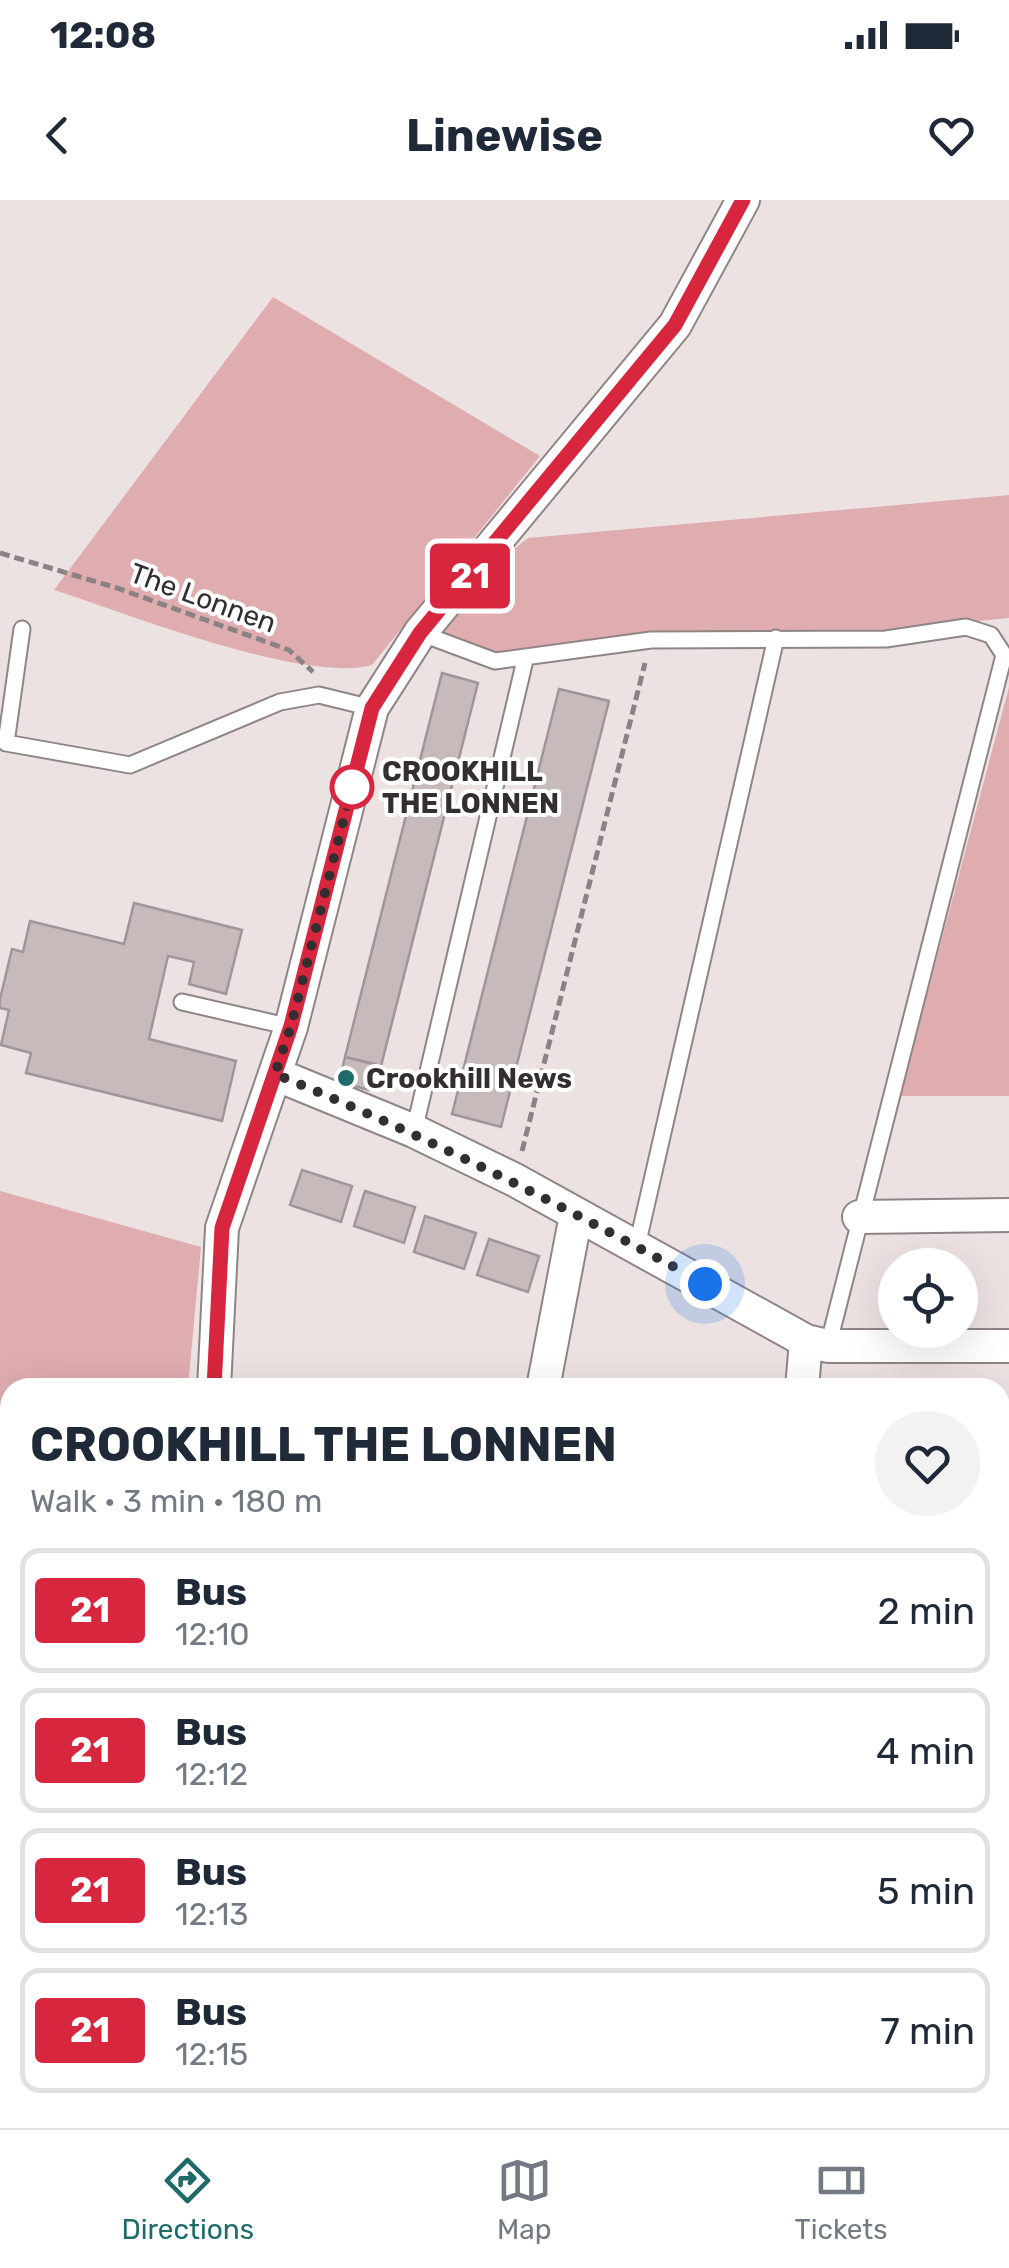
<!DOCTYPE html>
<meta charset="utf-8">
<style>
body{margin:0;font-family:Rubik,sans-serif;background:#f2f2f3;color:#1f2937;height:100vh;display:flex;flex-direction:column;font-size:38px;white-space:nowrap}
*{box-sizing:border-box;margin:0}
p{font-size:32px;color:#747a83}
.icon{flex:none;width:55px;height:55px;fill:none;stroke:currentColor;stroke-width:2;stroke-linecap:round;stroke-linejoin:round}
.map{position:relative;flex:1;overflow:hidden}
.details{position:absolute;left:0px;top:1178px;width:1010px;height:752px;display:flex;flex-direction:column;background:#fff;border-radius:30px 30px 0 0;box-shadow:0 10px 40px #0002}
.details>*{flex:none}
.badge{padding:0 20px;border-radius:8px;font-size:35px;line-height:65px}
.controls{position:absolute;left:878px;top:1048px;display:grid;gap:20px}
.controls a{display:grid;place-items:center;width:100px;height:100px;border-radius:50%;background:#fff;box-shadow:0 10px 40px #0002;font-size:50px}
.you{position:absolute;width:50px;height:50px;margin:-25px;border:8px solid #fff;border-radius:50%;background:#1a73e8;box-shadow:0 0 0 15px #1a73e833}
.map>.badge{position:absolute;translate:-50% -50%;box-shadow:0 0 0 5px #fff}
.round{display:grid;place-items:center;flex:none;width:105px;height:105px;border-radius:52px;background:#f2f2f3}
.headline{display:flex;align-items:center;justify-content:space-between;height:170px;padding:0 30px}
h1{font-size:48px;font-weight:700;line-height:75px}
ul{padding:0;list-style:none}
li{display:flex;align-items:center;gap:30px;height:125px;margin:0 20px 15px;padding:0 10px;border:5px solid #e0e1e3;border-radius:20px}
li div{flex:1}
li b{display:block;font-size:38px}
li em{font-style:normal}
li .badge{min-width:110px;font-weight:700;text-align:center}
.status{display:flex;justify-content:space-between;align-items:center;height:70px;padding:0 50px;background:#fff;direction:ltr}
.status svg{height:28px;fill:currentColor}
header{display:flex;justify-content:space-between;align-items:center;height:130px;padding:0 30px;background:#fff;font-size:45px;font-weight:700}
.menu{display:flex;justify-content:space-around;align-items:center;height:140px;border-top:2px solid #e0e1e3;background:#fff;font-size:28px;color:#747a83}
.menu a{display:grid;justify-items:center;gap:5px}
.menu .current{color:#1f6b6a}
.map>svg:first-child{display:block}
</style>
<div class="status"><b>12:08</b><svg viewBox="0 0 49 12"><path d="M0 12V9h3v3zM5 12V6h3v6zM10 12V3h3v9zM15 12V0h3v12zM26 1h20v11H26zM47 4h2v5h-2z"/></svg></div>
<header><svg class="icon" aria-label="back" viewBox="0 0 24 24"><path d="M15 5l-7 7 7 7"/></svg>Linewise<svg class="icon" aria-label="heart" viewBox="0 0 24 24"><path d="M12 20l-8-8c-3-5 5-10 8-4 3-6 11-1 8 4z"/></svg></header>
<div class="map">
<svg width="1009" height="1928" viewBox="0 0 1009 1928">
<rect width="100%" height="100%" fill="#ede2e2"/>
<path fill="#dfacb0" d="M273,97l267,159 -168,209c-68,19 -246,-52 -318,-75z
M1009,295v123l-122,12 -237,6 -155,20 -66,-24 44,-51 55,-43z
M1009,487v409h-109z
M0,991l201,56 -13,140 -178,1v84l-10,-2z"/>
<path fill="#c6babb" stroke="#a19697" stroke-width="2.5" d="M442,473l36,10 -97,383 -36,-9z
M559,489l50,12 -108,426 -49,-13z
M134,703l108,27 -16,64 -37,-10 5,-22 -26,-6 -19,83 87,22 -14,60 -196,-48 5,-20 -30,-8 8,-35 -9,-2v-9l12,-50 11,3 7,-31 94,23z
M345,857l30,7 -6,26 -30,-8z
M302,970l50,16 -11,36 -51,-17z
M365,991l50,16 -11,36 -50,-17z
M425,1016l51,17 -12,36 -50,-17z
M489,1039l50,17 -11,36 -51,-17z
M1009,1304v163l-6,4 -3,-157z"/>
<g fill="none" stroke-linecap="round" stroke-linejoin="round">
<g stroke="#908586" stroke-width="19">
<path id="service" d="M22,429l-16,114 124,22 150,-63 39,-7 53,13
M420,433l75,28 156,-21 235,-1 80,-12 25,8 13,20 -176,691
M182,802l109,25
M414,931l111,-471
M637,1046l139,-608"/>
</g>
<g stroke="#908586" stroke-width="36">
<path id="minor" d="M275,874l139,57 101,49 291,161 22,5h181
M859,1017l150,-2
M214,1188l8,-160 69,-201 81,-319 48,-75 255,-308 68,-125
M543,1188l33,-173
M802,1188l4,-47
M1000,1522l9,2
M0,1526l10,7
M0,1776l10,-38"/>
</g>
<g stroke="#908586" stroke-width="44">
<path id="tertiary" d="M1000,1631l9,-13
M798,1928l6,-8"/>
</g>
<path stroke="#8a8283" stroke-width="5" stroke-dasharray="10 5" stroke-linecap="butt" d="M0,353l117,35 172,62 24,22
M522,951l123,-488"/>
<use href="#service" stroke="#fff" stroke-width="15"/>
<use href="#minor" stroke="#fff" stroke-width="32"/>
<use href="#tertiary" stroke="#fff" stroke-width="40"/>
</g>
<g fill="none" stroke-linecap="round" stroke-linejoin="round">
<g stroke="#fff" stroke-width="22">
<path id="line" d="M214,1188l8,-160 69,-202 81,-318 48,-75 255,-308 68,-125"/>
</g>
<use href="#line" stroke="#d7263d" stroke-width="15"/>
<path stroke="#332e2f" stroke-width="10" stroke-dasharray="0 18" d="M352,587l2,-8 -63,247 -16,48c149,61 289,132 430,210"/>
</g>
<circle fill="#fff" stroke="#d7263d" stroke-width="5" cx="352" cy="587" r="20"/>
<circle fill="#1f6b6a" stroke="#fff" stroke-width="4" cx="346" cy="878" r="10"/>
<g text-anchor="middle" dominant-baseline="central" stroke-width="8" stroke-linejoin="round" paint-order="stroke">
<g font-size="28" fill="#332e2f" stroke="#fff">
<text transform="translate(203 398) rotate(20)">The Lonnen</text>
</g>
<g font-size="28" font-weight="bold" fill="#332e2f" stroke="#fff" text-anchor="start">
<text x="382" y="571">CROOKHILL<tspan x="382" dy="32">THE LONNEN</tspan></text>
</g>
<g font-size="28" font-weight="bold" fill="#332e2f" stroke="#fff" text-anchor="start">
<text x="366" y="878">Crookhill News</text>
</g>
</g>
</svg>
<div class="controls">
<a><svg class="icon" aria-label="locate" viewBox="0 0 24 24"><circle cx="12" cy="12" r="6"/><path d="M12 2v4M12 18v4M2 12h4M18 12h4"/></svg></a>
</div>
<div class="you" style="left:705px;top:1084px"></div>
<b class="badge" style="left:470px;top:376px;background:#d7263d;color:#fff">21</b>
<section class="details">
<div class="headline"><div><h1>CROOKHILL THE LONNEN</h1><p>Walk · 3 min · 180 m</p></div><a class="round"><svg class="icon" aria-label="heart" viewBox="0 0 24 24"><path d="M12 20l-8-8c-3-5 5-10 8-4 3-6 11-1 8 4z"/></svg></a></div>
<ul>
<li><span class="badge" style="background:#d7263d;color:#fff">21</span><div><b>Bus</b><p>12:10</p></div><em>2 min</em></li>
<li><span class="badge" style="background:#d7263d;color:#fff">21</span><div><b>Bus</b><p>12:12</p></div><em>4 min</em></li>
<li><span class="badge" style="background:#d7263d;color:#fff">21</span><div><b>Bus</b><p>12:13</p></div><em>5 min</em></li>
<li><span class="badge" style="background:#d7263d;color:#fff">21</span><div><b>Bus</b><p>12:15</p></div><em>7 min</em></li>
</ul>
</section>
</div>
<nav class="menu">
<a class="current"><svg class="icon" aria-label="directions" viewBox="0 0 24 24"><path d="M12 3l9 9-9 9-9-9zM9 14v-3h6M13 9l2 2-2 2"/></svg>Directions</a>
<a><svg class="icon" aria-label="map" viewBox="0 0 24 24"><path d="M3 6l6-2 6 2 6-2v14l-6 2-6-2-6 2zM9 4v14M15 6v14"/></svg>Map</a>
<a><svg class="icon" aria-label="tickets" viewBox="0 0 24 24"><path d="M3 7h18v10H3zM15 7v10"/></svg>Tickets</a>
</nav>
